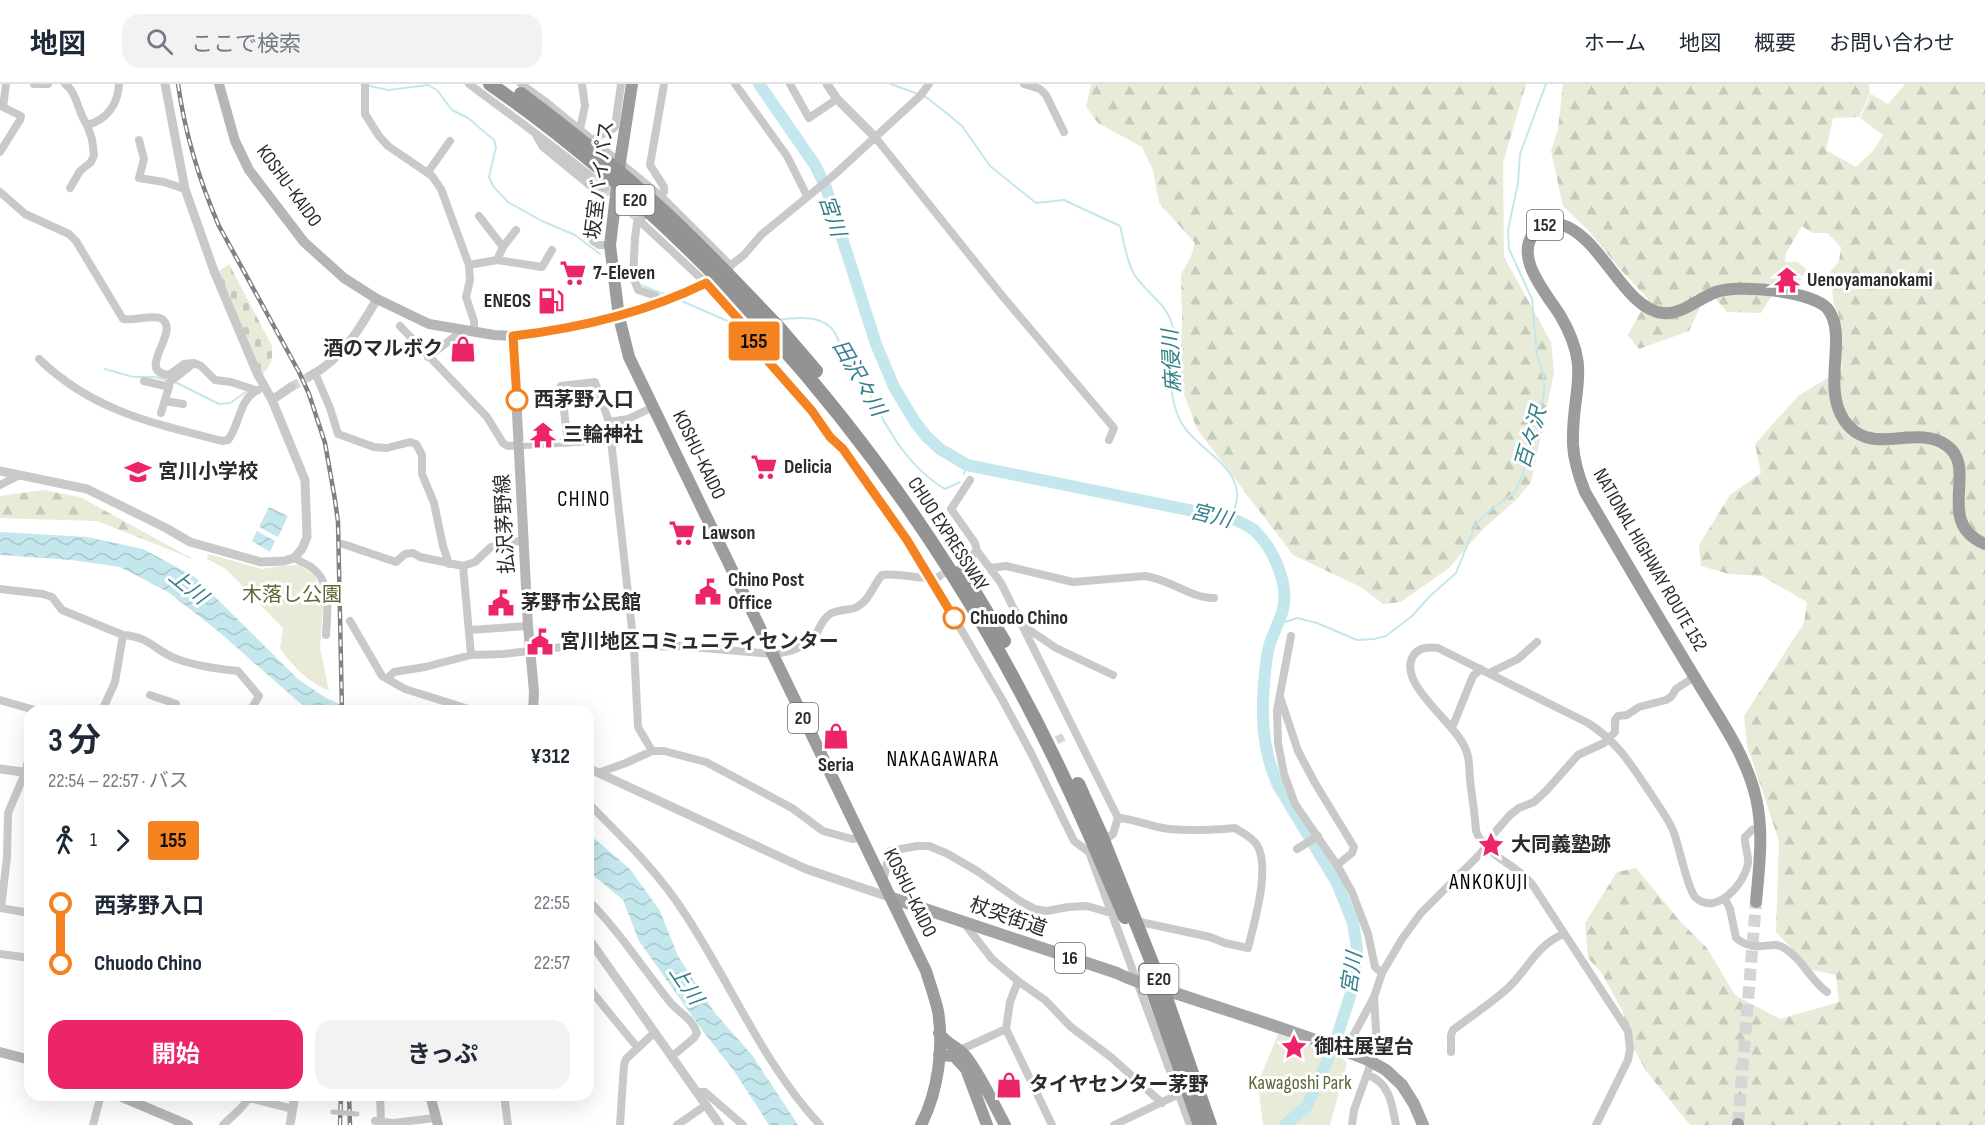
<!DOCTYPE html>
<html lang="ja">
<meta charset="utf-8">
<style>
body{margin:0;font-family:"Sofia Sans Condensed","Noto Sans JP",sans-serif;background:#f2f2f3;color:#1f2937;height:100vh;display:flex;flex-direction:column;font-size:22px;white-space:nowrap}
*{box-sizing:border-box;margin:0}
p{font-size:20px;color:#747a83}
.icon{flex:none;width:33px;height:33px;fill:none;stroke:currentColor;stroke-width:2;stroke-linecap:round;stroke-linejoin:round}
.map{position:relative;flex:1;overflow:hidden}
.details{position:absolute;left:24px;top:621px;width:570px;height:396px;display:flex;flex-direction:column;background:#fff;border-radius:18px;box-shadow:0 6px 24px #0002}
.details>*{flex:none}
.badge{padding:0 12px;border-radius:4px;font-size:21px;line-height:39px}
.map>.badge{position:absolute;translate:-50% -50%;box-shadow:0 0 0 3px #fff}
.legs{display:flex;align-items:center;gap:9px;height:66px;padding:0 24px;font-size:20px}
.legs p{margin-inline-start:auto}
.headline{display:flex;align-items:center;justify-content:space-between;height:102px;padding:0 24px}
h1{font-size:33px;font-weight:700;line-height:45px}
.action{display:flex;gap:12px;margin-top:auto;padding:12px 24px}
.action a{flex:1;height:69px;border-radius:18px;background:#ec2469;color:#fff;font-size:24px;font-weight:700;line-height:69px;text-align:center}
.action a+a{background:#f2f2f3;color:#1f2937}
ul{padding:0 24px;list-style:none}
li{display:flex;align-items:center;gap:21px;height:60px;font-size:22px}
li i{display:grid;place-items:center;width:9px;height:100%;margin:0 8px;background:currentColor}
li i::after{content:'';width:15px;height:15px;margin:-8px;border:4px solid;border-radius:50%;background:#fff}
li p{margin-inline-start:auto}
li:first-child i{background:linear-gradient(#0000 50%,currentColor 0)}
li:last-child i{background:linear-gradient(currentColor 50%,#0000 0)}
header{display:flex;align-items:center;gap:36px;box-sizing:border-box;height:84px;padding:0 30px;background:#fff;border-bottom:2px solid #e0e1e3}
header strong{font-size:28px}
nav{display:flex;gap:33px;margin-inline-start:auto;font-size:21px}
.search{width:420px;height:54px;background:#f2f2f3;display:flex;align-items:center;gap:15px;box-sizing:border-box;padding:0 21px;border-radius:18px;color:#747a83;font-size:22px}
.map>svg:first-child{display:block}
</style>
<header>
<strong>地図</strong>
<div class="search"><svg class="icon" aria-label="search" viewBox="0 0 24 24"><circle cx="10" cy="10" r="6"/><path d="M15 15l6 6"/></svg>ここで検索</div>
<nav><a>ホーム</a><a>地図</a><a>概要</a><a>お問い合わせ</a></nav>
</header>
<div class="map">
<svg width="1985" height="1041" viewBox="0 0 1985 1041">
<defs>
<pattern id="forest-firs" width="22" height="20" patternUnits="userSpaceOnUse" patternTransform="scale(1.5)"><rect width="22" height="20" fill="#e7ebd8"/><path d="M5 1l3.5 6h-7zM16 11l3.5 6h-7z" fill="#c6caba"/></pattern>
<pattern id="cemetery-stones" width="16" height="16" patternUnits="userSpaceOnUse" patternTransform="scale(1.5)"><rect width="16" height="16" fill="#e7ebd8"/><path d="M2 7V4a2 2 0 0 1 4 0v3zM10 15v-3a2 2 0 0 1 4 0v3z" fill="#c6caba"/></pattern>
<pattern id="water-waves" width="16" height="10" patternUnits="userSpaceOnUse" patternTransform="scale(1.5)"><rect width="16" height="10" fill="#c3e7ec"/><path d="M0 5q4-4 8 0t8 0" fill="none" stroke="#a8c6cb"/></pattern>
</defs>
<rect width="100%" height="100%" fill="#fff"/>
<path fill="url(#forest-firs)" d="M1091,0h435l-23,79 1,94 47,85 3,31 -23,109 -15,18 -34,30 -33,38 -48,34 -18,2 -22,-17 -68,-32 -96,-126 -17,-46 2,-66 -1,-42 10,-19 4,-13 -36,-40 -6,-33 -11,-23 -44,-24 -12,-16z
M1563,0h306l1,10 -11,23 -26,1 -7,32 30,17 18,-17 9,-15 -23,-17 11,-24 17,10 17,-20h80v1041h-295l-44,-54 -13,-24 -11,-37 -21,-38 -13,-14 -3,-35 32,-51 19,-4 43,52 28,28 28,47 45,24 59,-17 -3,-27 -24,-5 -36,-38 3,-91 -32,-96 -3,-29 60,-93 3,-21 -45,-26 -33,-2 -28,-8 -2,-21 31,-50 31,-22 -6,-29 43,-48 44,-27 -3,-21v-33l-6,-13 -1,-17 -6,-8 13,-16 2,-14 -14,-14h-15l-10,-7 -16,27 -1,9h13l8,7 -9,20 -19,-3 -17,27 -34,-1 -19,-22 -19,41 -50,18 -11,-14 20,-36 -28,-30 -32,-39 -25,-24 -12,-55 7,-22z
M43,406l37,7 113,62 -96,-38 -97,-3v-22z"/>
<path fill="url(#cemetery-stones)" d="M229,180l43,82c1,14 -1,19 -10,29l-44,-103z"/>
<path fill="#e7ebd8" d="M208,470l54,15 18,-3 19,-1 15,10 10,19 -4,54 9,43c-22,-10 -35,-23 -49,-43l3,-20 -57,-59 -19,-10z
M1278,950l61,21 8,8 -17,62h-67l-5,-42z"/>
<path fill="url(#water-waves)" d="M269,423l19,9 -10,21 -19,-10z
M257,447l18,10 -5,11 -18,-11z
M0,448l87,5 56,12 52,28 104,103 27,18 29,13h-46l-90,-79 -51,-40 -48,-25 -48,-7 -72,-5z
M588,749l42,36 30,42 18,45 37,57 37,42 46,70h-29l-35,-54 -32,-41 -63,-89 -16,-41 -35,-29z"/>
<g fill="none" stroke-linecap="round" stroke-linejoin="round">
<path stroke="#c3e7ec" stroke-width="2" d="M361,0l27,6 40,-5 9,5 15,20 16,8 26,22 2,7 -7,30 4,9 15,16 34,19 33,14 25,19
M891,0l35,13 23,18 13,11 28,40 46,37 28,-3 56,26c4,15 6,34 14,48 11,18 32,29 38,50 3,9 0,18 -1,27 -2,23 -1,50 10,71 14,26 52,39 56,70 1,10 -4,18 -4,27
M638,200l31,12
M677,215l55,24h6
M777,236c19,-3 49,-6 59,15 5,10 8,20 17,27 25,47 45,99 92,127l15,-7
M105,285l28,8h22l14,4
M175,298l44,22 11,-1 16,-11
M964,390l3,-9
M1276,541l21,-7 20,5 40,17 17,-1 12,-3 26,-20 18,-20 26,-23 19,-47 8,-10 32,-24 8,-18 10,-52 9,-18 2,-9v-16l-7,-24 -5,-56 -23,-50 -1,-19 10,-47 2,-29 26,-70"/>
<path stroke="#c3e7ec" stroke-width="12" d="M759,0l56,81 11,23 50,156 18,43 21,35 11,14 14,13 27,16 266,54c8,4 18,7 24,14 17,18 32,51 26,76 -4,16 -14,30 -16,47 -6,45 -8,90 12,131l58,96 16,40 4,25 -4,39 -19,59 -27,60 -22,19"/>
<path stroke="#d5d5d5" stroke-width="8" stroke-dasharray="8 4" stroke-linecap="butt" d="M605,104l38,36
M938,493l30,-19
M1046,662l19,-10"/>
<path stroke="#d5d5d5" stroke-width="9" stroke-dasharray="9 4.5" stroke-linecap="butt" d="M291,303l19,-11"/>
<path stroke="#d5d5d5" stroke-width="12" stroke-dasharray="12 6" stroke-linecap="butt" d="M1738,1040l18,-222"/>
<path stroke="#c9c9c9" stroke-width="8" d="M34,0h14
M65,0c12,8 13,29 22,41 20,-5 31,-21 32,-41
M365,0v30l14,22 9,10 44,30 9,13 28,76 1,15 -4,17 8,24v11
M469,0c46,34 92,67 136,104
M521,0l25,18 115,94 70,70
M735,0l52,72 20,40
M790,0l19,34 28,-19
M1024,0l16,5 6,6 18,37
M580,45l5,-23 -3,-22
M536,51l7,12 56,46c5,16 -7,32 -6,48l6,4h11
M875,53l129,161 110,130 -5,12
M139,56l5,19 -5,19 25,4 21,7
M593,56c7,-7 15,-6 22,-13l6,-43
M0,68l20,-32 1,-4 -18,-9 3,-23
M428,88l22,-31
M70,104l10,-17 11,-9 3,-7 -2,-16 -5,-14
M0,108l25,22 44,20 7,7 47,78c11,2 31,-5 39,0 19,13 -28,53 7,56l15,-11 10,-1 7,3 14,14 16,2 24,8
M659,114l5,-6v-5l-14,-22 14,-81
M649,126l-12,13 -2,15 -2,38 5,14 18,6 5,7
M479,132l24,31
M643,140l63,59 42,47 12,22 52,59 18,26 13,12 55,77 33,52 72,123 28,52 43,88 15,11 24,-18 5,-16 -117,-235 -24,-32 -2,-8 -24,-34 19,-29
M497,176l6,-13 13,-17
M469,181l28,-5 45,7 10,-17
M722,188l22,-17 17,-20 72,-59 87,-80 9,-12
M619,233l42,-14 48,-23
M400,242l87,91 16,26 5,3 102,-6
M428,273l34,-26
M39,275c54,52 113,64 183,82l6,-1c12,-15 11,-42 30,-50
M315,289l15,35 8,26 36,13 13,1 23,-6 6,2 6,11v19l12,29 9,43 6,18
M144,297l25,6v-4l25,-20
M165,317l18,3
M161,329l8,-26
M609,338l19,-3 25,-12
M568,359l-7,-57 34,-4 14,40 25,225 4,80 14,24
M0,401l18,-9
M343,460l53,18 9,-8 8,-1 7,4 43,9 12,-4 16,-15 33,-7
M294,474c6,3 12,6 17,9 22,15 16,45 15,68
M968,474l9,-7
M463,482l8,89
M990,484l16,-2 67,16 72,-6c25,3 44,22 69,22
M0,505l43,5 9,3 10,13 61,25 -8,47 -13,29
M350,537l32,55 23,13 70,22
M1025,543l31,21 57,27
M469,546l59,-4
M123,551c29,2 31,16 54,24 19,7 41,10 61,12l21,25 -9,15
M1291,552l-14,74 1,33 6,31 11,30 42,61 15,27 16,42 7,33 7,6 -8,24 -29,54
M1489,589l29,-14 19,-17
M387,595l7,-7 31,-5 46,-12 32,-1 85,-10 46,3 45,-1 93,8c15,-1 33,-6 42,-17 6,-8 7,-17 16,-23 7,-5 19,-3 27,-7 13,-7 16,-22 25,-32 17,-3 41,6 56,2
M150,611l26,9 -1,7
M1280,613l18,54 17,32 39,64 -2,6 -15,12
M0,616l38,11
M1452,644l21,-52 8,-7
M598,689l28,-10 26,-12h12l42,11 86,46 31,23 29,8 9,-1
M588,719c36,36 72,71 99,114 45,69 77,148 133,208
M1297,765l21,-13
M1089,768l101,273
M883,797l7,-30 27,-5h12l19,8 29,17 43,30 15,8 12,2 21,-4 19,-1 58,17 65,14 15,6 23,5c6,-25 23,-80 9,-103 -4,-7 -15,-13 -22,-17 -22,2 -44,3 -66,1 -18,-2 -33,-10 -51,-11
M1725,815l5,10 6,29c21,17 35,1 48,10 18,10 26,32 43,44
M588,816c31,31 54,67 82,102 9,11 22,16 27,31l-3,5 -18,15
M0,824l30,5
M1,824l6,-51 1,-44 17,-40 5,-20
M964,839l28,36 26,22 27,19 26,27 41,31 50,45
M0,870l30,4
M1382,889l20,-34 19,-26 61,-61 7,-13 21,-24 9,-7 15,-6 12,-11 32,-36 26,-12 11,-11v-12l3,-4 9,-1 12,-8 27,-7 5,-3 5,-8 18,-12
M1018,897l-8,21 -4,27 46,96
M588,903l49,60
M960,966l46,-21
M1451,968v-17l2,-5c18,-14 37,-26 54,-41 20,-18 30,-45 57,-55
M1368,991c22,8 24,30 28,50
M697,1008h8l38,33
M237,1011l56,14
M380,1011l1,27
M504,1011l4,30
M375,1037l18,2 42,-5
M93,1041l8,-30
M223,1041l17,-16 11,-13
M620,1041l4,-60 2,-6 29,-27
M677,1041l29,-20
M1114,1041l65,-31
M1352,1041l2,-15 23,-64 -3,-49
M1596,1041l32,-65 2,-11 -2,-18 -96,-147c-17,-21 -47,-28 -56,-53 -1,-17 -4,-34 -6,-51 -1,-8 0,-19 -3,-27 -7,-28 -71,-68 -54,-97 6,-9 15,-9 25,-8l150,75c30,19 43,42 63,71 8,13 18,25 23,39 5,13 14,58 22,65 21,18 49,-15 52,-35 1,-9 -4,-17 -3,-26l7,-7 8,-2"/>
<path stroke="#c9c9c9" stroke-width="9" d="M827,0l10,15 38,38
M310,292c32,-17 49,-46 67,-77
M272,316l19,-13
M0,387l87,18 79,39 24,14 71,20 23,-1 10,-3 8,-9 5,-12 -2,-57 -33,-80 -15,-27 -43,-102 -29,-82 -20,-105
M588,684l218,101 86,29
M0,685l30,4
M588,854l132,187
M290,1041l5,-30"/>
<path stroke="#b6b6b6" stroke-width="10" d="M219,0l16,57 14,29 55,72 40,36 33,21 52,25 65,11 19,1 27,-3 79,-16
M513,252l15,290 6,66 -1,19
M0,968l30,8
M117,1011l71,30
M430,1011l8,30"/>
<path stroke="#a4a4a4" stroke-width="12" d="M892,814l225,75c21,11 42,15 64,22 63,21 126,40 187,65
M1402,1001l12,19 9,21"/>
<path stroke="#9c9c9c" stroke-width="12" d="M632,0l-12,78 -10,83 9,72 10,40 297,614c4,13 9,27 12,40 6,37 0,81 -17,114
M1756,818c3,-34 8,-70 0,-104 -10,-44 -39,-83 -62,-122 -37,-61 -73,-122 -109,-184 -6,-15 -11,-30 -12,-47 -2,-56 20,-74 -13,-130 -14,-22 -49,-61 -23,-85 7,-5 14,-8 22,-6 41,9 65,86 104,89 19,2 36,-15 53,-21 22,-8 95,-1 111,16 22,26 -6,78 17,112 26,39 70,3 102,25 34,23 -13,77 39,99
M939,949c8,12 20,14 28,25 15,20 26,45 38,67
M939,971l15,1 12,13 21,56
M1738,1041v-1"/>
<path stroke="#939393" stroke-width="14" d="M780,245l36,42
M768,247c138,153 242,320 324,509
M962,487l42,70
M1078,700l23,51"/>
<g stroke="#818181" stroke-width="4.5">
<path id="rail" d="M178,0c7,50 21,96 41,142l80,146 10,22 16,49 10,57 3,22 4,189
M349,1011l1,30
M340,1041l1,-30"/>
</g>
<use href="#rail" stroke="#fff" stroke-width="2" stroke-dasharray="7" stroke-linecap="butt"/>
<path stroke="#c9c9c9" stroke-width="5" d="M333,1028l24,2"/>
<path stroke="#a4a4a4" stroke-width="12" d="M1368,976l18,10 16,15"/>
<path stroke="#939393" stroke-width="14" d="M490,0c102,71 194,155 278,247
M521,10c52,39 103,80 151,125 37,35 73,73 108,110
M1101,751l65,163 44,127
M1092,756l33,77
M1145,885l55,156"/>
</g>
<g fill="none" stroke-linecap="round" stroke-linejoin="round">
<g stroke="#fff" stroke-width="14">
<path id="line-1" d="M517,316l-4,-64c67,-8 132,-23 193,-53l42,47 12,22 52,59 18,26 13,12 64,91 47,78"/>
</g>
<use href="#line-1" stroke="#f58220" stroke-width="9"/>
</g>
<defs>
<g id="supermarket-bare" transform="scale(2.07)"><path d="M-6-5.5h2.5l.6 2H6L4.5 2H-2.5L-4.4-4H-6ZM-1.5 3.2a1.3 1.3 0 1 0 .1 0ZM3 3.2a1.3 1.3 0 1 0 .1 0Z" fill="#ec2469" stroke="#fff" stroke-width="2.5" paint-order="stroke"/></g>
<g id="temple-bare" transform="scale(2.07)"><path d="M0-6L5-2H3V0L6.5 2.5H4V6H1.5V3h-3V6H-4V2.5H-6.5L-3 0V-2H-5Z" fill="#ec2469" stroke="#fff" stroke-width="2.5" paint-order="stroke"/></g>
<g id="fuel-bare" transform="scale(2.07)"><path d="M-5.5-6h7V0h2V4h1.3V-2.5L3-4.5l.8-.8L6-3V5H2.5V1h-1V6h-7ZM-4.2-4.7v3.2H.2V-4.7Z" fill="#ec2469" stroke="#fff" stroke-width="2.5" paint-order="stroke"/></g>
<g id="shop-bare" transform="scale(2.07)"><path d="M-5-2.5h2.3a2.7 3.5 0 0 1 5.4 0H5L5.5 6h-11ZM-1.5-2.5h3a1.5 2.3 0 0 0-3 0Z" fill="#ec2469" stroke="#fff" stroke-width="2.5" paint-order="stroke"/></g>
<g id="school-bare" transform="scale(2.07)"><path d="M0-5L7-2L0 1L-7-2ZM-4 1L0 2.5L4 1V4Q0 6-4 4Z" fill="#ec2469" stroke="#fff" stroke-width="2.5" paint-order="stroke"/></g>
<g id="civic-bare" transform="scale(2.07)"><path d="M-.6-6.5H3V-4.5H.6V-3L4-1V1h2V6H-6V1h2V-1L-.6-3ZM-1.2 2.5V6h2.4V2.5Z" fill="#ec2469" stroke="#fff" stroke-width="2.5" paint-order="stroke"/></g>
<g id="sight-bare" transform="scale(2.07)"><path d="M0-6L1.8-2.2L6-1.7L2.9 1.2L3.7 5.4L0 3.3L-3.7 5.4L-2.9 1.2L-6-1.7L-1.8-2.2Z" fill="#ec2469" stroke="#fff" stroke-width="2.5" paint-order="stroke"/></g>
</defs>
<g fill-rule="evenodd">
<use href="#supermarket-bare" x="573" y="189"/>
<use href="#temple-bare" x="1787" y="196"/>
<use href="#fuel-bare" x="551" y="217"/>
<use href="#shop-bare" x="463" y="265"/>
<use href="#temple-bare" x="543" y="351"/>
<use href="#supermarket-bare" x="764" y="383"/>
<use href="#school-bare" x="138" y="388"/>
<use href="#supermarket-bare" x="682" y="449"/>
<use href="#civic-bare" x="708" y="508"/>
<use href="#civic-bare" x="501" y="519"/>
<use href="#civic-bare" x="540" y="558"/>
<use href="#shop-bare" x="836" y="652"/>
<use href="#sight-bare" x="1491" y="761"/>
<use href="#sight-bare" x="1294" y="963"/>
<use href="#shop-bare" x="1009" y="1001"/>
</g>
<g fill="#fff" stroke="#f58220" stroke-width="3">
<circle cx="517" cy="316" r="10"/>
<circle cx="954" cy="534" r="10"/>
</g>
<g text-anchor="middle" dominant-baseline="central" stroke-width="6" stroke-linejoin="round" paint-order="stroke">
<g fill="#fff" stroke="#6b6b6b" stroke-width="1.5">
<rect x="615.5" y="101" width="39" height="30" rx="4.5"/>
<rect x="1527" y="126" width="36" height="30" rx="4.5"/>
<rect x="788" y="619" width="30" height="30" rx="4.5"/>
<rect x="1055" y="859" width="30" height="30" rx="4.5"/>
<rect x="1139.5" y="880" width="39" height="30" rx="4.5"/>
</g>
<g font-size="18" font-weight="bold" fill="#2c2c2c">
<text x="635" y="116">E20</text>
<text x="1545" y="141">152</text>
<text x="803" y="634">20</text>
<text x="1070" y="874">16</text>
<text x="1159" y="895">E20</text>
</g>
<g font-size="20" fill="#2c2c2c" stroke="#fff">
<text transform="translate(600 96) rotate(-83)">坂室バイパス</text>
<text transform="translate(289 102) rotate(54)">KOSHU-KAIDO</text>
<text transform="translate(699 371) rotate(64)">KOSHU-KAIDO</text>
<text transform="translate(505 440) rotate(-93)">払沢茅野線</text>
<text transform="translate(948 450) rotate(57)">CHUO EXPRESSWAY</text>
<text transform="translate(1650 476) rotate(60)">NATIONAL HIGHWAY ROUTE 152</text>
<text transform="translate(910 809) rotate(64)">KOSHU-KAIDO</text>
<text transform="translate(1008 833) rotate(19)">杖突街道</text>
</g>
<g font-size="20" font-weight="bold" fill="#2c2c2c" stroke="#fff" text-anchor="start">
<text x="593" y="189">7-Eleven</text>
<text x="1807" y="196">Uenoyamanokami</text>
<text x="531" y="217" text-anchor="end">ENEOS</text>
<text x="443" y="265" text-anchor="end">酒のマルボク</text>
<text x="563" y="351">三輪神社</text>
<text x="784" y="383">Delicia</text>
<text x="158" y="388">宮川小学校</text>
<text x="702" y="449">Lawson</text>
<text x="728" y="496">Chino Post<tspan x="728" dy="23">Office</tspan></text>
<text x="521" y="519">茅野市公民館</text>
<text x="560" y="558">宮川地区コミュニティセンター</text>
<text x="836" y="681" text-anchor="middle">Seria</text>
<text x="1511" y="761">大同義塾跡</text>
<text x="1314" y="963">御柱展望台</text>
<text x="1029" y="1001">タイヤセンター茅野</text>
</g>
<g font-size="20" font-weight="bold" fill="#2c2c2c" stroke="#fff" text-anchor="start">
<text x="534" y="316">西茅野入口</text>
<text x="970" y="534">Chuodo Chino</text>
</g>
<g font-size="20" fill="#5c6938" stroke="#fff">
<text x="292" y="511">木落し公園</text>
<text x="1300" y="999">Kawagoshi Park</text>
</g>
<g font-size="21" font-style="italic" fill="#35808a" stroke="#fff">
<text transform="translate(832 132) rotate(71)">宮川</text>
<text transform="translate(1172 277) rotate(-93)">麻侵川</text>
<text transform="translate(859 294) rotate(60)">田沢々川</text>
<text transform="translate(1531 354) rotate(-74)">百々沢</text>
<text transform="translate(1211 432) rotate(14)">宮川</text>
<text transform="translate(188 503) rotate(39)">上川</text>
<text transform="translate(1352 889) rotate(-82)">宮川</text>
<text transform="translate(686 901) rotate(56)">上川</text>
</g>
<g font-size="21" letter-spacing="1.5" fill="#000" stroke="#fff">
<text x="584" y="415">CHINO</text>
<text x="943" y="675">NAKAGAWARA</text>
<text x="1489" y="798">ANKOKUJI</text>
</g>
</g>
</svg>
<b class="badge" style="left:754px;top:257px;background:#f58220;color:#111">155</b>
<section class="details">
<div class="headline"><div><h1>3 分</h1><p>22:54 – 22:57 · バス</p></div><b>¥312</b></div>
<div class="legs"><svg class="icon" aria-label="walk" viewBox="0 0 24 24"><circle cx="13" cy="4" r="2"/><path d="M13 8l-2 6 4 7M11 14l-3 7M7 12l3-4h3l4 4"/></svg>1<svg class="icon" aria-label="forward" viewBox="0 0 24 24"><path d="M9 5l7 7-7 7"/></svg><b class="badge" style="background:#f58220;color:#111">155</b></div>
<ul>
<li><i style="color:#f58220"></i><b>西茅野入口</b><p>22:55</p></li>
<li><i style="color:#f58220"></i><b>Chuodo Chino</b><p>22:57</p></li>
</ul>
<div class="action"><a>開始</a><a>きっぷ</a></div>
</section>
</div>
